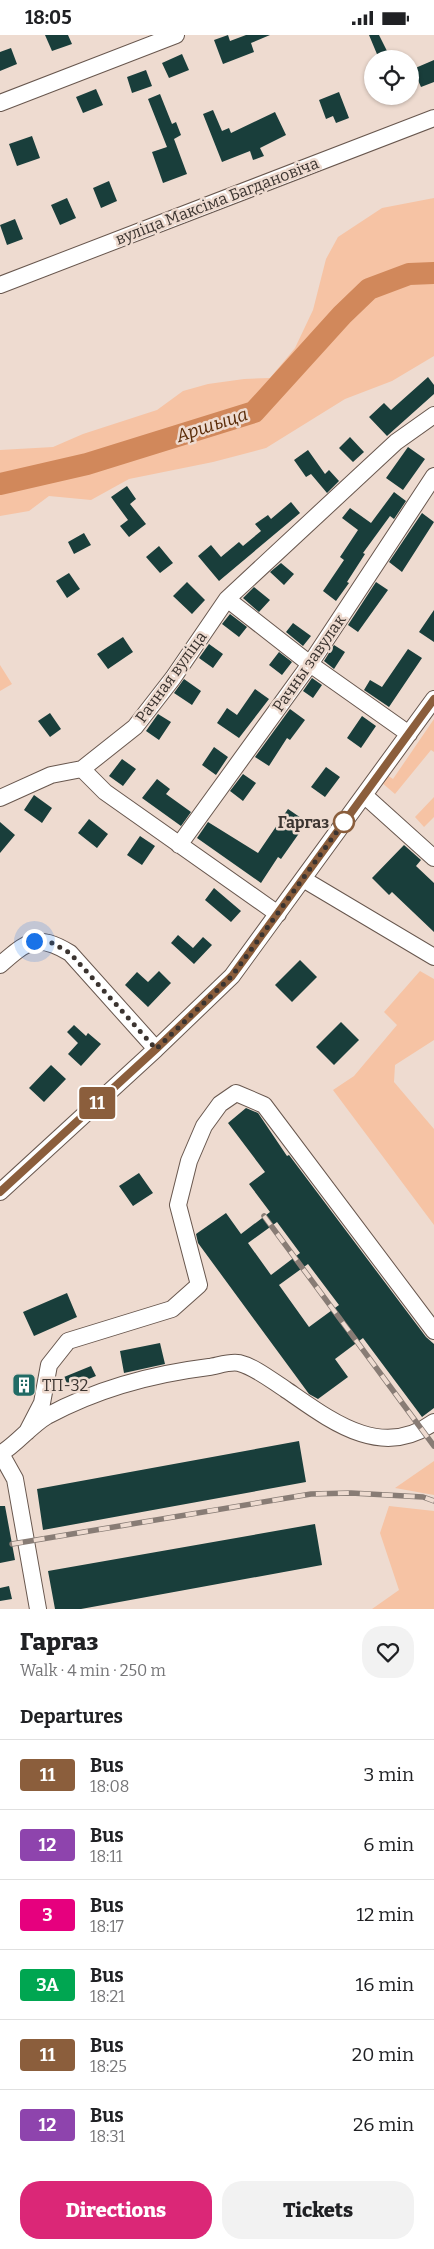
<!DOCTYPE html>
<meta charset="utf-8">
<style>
body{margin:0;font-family:Bitter,serif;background:#f2f2f2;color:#202124;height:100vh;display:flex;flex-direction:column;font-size:19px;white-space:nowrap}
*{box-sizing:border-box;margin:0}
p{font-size:16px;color:#757577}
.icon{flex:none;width:28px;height:28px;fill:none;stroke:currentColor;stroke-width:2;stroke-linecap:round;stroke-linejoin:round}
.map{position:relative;height:1574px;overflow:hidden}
.sheet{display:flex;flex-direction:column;background:#fff;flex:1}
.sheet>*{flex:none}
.badge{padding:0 10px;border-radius:4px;font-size:18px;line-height:32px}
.tools{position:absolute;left:364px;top:15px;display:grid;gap:10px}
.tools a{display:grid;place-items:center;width:55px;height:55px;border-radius:50%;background:#fff;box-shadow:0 1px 4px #0004;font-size:25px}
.you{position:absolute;width:25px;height:25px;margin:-12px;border:4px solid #fff;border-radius:50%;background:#1a73e8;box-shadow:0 0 0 8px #1a73e833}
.map>.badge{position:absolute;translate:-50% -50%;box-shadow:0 0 0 2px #fff}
h2{padding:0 20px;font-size:19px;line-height:45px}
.round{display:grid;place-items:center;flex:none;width:52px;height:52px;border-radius:20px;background:#f2f2f2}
.summary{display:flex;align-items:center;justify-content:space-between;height:85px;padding:0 20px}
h1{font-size:24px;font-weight:800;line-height:38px}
.cta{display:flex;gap:10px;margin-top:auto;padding:10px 20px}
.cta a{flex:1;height:58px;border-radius:20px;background:#db2777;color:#fff;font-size:20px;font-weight:800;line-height:58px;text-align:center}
.cta a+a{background:#f2f2f2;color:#202124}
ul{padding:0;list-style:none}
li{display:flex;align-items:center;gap:15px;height:70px;padding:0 20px;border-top:1px solid #e0e0e0}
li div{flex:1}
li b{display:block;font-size:19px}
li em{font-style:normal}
li .badge{min-width:55px;font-weight:700;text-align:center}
.status{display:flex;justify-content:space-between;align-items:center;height:35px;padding:0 25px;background:#fff;direction:ltr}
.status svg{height:14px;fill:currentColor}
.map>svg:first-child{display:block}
</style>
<div class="status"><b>18:05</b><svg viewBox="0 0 49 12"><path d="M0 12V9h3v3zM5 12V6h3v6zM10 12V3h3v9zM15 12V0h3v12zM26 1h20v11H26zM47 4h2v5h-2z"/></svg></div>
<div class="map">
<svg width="434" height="1574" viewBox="0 0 434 1574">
<rect width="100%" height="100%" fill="#eedbd0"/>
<path fill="#f6c3a4" d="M434,163v158l-42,25 -47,18 -79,49 -53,14 -84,17 -38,21 -42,-4 -20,15 -29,5v-66l53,-3 30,-13 74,-24 26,-19 25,-7 36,-5 26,-1 25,-30 18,-38 13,-51 12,-22 44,-29z
M0,630l12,19 -12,7z
M434,684v33l-3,-2 -36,44 -14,-12 6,-7 6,4z
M434,762v20l-10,10 -9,-10z
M420,936l14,8v61l-39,25 -1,17 40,47v96l-101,-135 21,-14 43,-51 -13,-13z
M434,1426v34l-39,-7z
M389,1471l45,5v98h-62l27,-19 -19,-57z"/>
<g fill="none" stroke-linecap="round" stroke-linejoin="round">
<path stroke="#d1885b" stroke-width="22" d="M0,449l87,-20 167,-52 88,-97 27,-26 40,-15 25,-1"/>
</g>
<path fill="#193e3b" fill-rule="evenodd" d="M45,0h23l4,9 -20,7z
M228,0l2,6 16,-6h24l-19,8 3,9 -31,12 -9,-24z
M369,0h10l12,24h-12z
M11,13l6,16 -17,7v-19z
M182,19l7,16 -20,8 -7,-15z
M434,25v22l-13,5 -8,-18z
M146,35l6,16 -20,7 -5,-16z
M96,54l7,16 -20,8 -7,-16z
M339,57l10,26 -13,5 -3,-7 -7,3 -7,-19z
M160,59l12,30 4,-2 5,13 -7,4 13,35 -24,9 -11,-31 15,-5 -19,-48z
M213,75l9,21 7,-3 2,5 44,-21 11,23 -26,13 4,8 -11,4 -3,-9 -28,11 -19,-48z
M32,101l8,22 -23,8 -8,-22z
M109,146l8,20 -16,7 -8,-20z
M67,163l9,20 -16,7 -9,-20z
M15,184l8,20 -16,6 -7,-20z
M428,342l6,8v9l-47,42 -18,-19 15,-14 7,7z
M350,402l14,15 -11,10 -14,-14z
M408,412l17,12 -22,31 -17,-12z
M308,415l17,24 4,-4 10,11 -12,12 -16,-19 -5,3 -12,-17z
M127,451l9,13 -6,5 16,20 -17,13 -9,-11 8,-6 -17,-23z
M394,457l12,9 -12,18 -4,-3 -27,37 2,1 -18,28 2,1 -13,18 -13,-10 21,-31 -4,-3 18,-27 -16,-12 8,-10 21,15z
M291,467l9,11 -81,68 -21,-25 13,-11 10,12 18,-15 4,4 18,-15 -6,-7 13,-9 3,4z
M422,478l12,9 -32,50 -13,-10z
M84,498l7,12 -17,9 -6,-12z
M159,511l14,17 -13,10 -14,-16z
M281,528l13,11 -10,11 -14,-13z
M69,538l11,16 -13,9 -11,-17z
M187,547l18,18 -13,14 -19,-18z
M376,547l12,8 -30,42 -10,-7z
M254,552l16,13 -11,12 -16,-14z
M434,575v32l-15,-10z
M230,579l17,13 -8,10 -17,-13z
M293,588l18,13 -8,10 -17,-14z
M123,602l10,15 -25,17 -11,-15z
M209,609l14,10 -10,14 -14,-10z
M334,610l11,7 -11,17 -10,-8z
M408,614l14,9 -33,49 -25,-17 6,-10 12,7z
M279,617l13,10 -10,13 -13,-10z
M312,643l10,7 -9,13 -10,-7z
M184,644l17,12 -9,14 -18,-12z
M255,654l14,10 -30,39 -22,-15 10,-15 10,7z
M290,674l15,11 -15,20 -3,-2 -18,28 -14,-9z
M50,678l11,16 -11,8 -12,-16z
M158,679l13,8 -12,18 -13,-9z
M362,681l14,10 -15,22 -14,-10z
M214,712l14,10 -12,18 -14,-10z
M122,724l14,10 -13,17 -14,-10z
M326,732l14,10 -15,20 -14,-10z
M243,739l13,9 -13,18 -13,-10z
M157,744l13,10 -4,5 25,18 -10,14 -39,-28z
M34,760l18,13 -10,15 -18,-13z
M288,774l19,13 -26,37 -3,-2 -17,26 -64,-45 11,-16 50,31z
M89,784l19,15 -11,14 -19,-15z
M0,787l15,13 -15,18z
M140,801l15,10 -13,19 -15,-10z
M404,810l17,15 -5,6 18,17v49l-42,-40 -3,3 -17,-17z
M214,853l27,23 -10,11 -26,-22z
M178,900l15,13 10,-11 9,8 -18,19 -23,-21z
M300,925l17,17 -25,25 -17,-17z
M159,936l12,12 -23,24 -23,-22 12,-13 11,10z
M341,987l18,18 -25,25 -18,-18z
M74,990l12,11 2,-3 13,11 -20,22 -13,-12 10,-11 -11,-11z
M51,1030l15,14 -22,23 -15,-14z
M246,1073l12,5 29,43 2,-1 137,182 8,7v64l-12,9 -59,-79 -28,21 13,18 -30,22 -9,-5 -111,-151 -2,-9 30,-21 15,21 29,-22 -21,-28 16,-12 -37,-49zM277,1187l23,31 -29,22 -23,-32zM308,1229l31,41 -30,22 -30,-42z
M139,1138l14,20 -20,13 -14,-20z
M67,1258l10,24 -43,19 -11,-24z
M160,1308l5,21 -41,9 -4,-22z
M91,1331l5,10 -27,11 -5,-10z
M31,1342l2,12 -15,3 -3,-11z
M299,1406l7,41 -263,48 -6,-41z
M0,1471h5l10,54 -15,3z
M315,1489l7,41 -241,44h-26l-7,-38z
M9,1551l3,13 -12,2v-13z"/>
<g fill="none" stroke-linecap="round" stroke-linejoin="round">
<g stroke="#68574e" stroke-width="18">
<path id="minor" d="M0,68l176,-68
M0,250l434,-167
M227,564l83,65 99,70
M364,760l70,63
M0,763l51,-23 31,-6
M179,810l131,-181 124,-188
M303,844l131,78
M278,879l-173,-122 -23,-23 53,-42 38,-49 54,-79 169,-157 38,-27
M0,930c27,-24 37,-32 70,-12l86,96
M0,1157l156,-143 76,-73 202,-277
M27,1397l15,-29 7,-38 19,-24 104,-32 27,-24 -21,-80 11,-44 15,-35 16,-22 16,-11 28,12 170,226
M0,1419c17,-10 30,-28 47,-38 50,-27 105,-42 162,-49 8,-1 21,-6 30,-4 16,4 32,17 46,26 45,31 96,72 149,33
M1,1419l14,25 23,130"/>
</g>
<use href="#minor" stroke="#fff" stroke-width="16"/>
<g stroke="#887c75" stroke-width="5.5">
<path id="rail" d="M264,1181l170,230
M12,1509l299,-50 40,-1 72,4 11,4"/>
</g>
<use href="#rail" stroke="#eedbd0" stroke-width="4" stroke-dasharray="11" stroke-linecap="butt"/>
</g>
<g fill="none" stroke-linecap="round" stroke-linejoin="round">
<g stroke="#fff" stroke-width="11">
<path id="line" d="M0,1157l156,-143 76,-73 202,-277"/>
</g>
<use href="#line" stroke="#8b5e3c" stroke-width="8"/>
<path stroke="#3b3430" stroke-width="5" stroke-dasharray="0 9" d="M34,906l18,2 18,10 86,96 76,-73 112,-154"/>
</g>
<defs>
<g id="building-square" transform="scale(1.25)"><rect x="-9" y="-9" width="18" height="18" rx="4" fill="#216b65" stroke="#eedbd0"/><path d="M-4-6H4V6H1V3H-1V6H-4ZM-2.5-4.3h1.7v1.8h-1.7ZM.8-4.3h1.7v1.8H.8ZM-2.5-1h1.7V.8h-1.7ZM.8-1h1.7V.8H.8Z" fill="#fff"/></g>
</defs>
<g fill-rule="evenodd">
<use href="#building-square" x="24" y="1350"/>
</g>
<circle fill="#fff" stroke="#8b5e3c" stroke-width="2.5" cx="344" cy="787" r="10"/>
<g text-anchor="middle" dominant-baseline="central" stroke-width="5" stroke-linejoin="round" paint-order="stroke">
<g font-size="16" fill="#3b3430" stroke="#eedbd0">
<text transform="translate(217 166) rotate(-21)">вуліца Максіма Багдановіча</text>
<text transform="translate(309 628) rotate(-55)">Рачны завулак</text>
<text transform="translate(171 642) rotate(-54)">Рачная вуліца</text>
</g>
<g font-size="16" font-weight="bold" fill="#3b3430" stroke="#eedbd0" text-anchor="end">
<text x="329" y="787">Гаргаз</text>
</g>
<g font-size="16" fill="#3b3430" stroke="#eedbd0" text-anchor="start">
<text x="42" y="1350">ТП-32</text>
</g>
<g font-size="18" font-style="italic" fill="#592a06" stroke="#eedbd0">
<text transform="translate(212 390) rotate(-18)">Аршыца</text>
</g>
</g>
</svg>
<div class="tools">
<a><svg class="icon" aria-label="locate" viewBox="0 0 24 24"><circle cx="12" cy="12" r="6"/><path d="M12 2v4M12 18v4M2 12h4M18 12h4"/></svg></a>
</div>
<div class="you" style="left:34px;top:906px"></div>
<b class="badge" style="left:97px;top:1068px;background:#8b5e3c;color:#fff">11</b>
</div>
<section class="sheet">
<div class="summary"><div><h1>Гаргаз</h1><p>Walk · 4 min · 250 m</p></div><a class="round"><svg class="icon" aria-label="heart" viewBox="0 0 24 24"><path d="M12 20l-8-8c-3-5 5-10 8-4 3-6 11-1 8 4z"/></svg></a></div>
<h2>Departures</h2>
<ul>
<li><span class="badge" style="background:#8b5e3c;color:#fff">11</span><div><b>Bus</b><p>18:08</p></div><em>3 min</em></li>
<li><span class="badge" style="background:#8e44ad;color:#fff">12</span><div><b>Bus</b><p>18:11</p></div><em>6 min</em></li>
<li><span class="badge" style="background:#e6007e;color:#fff">3</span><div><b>Bus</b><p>18:17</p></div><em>12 min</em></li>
<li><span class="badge" style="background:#00a651;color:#fff">3А</span><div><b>Bus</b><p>18:21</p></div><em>16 min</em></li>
<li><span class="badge" style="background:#8b5e3c;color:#fff">11</span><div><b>Bus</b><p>18:25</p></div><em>20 min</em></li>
<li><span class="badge" style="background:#8e44ad;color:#fff">12</span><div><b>Bus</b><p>18:31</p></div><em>26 min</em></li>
</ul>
<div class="cta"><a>Directions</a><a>Tickets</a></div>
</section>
